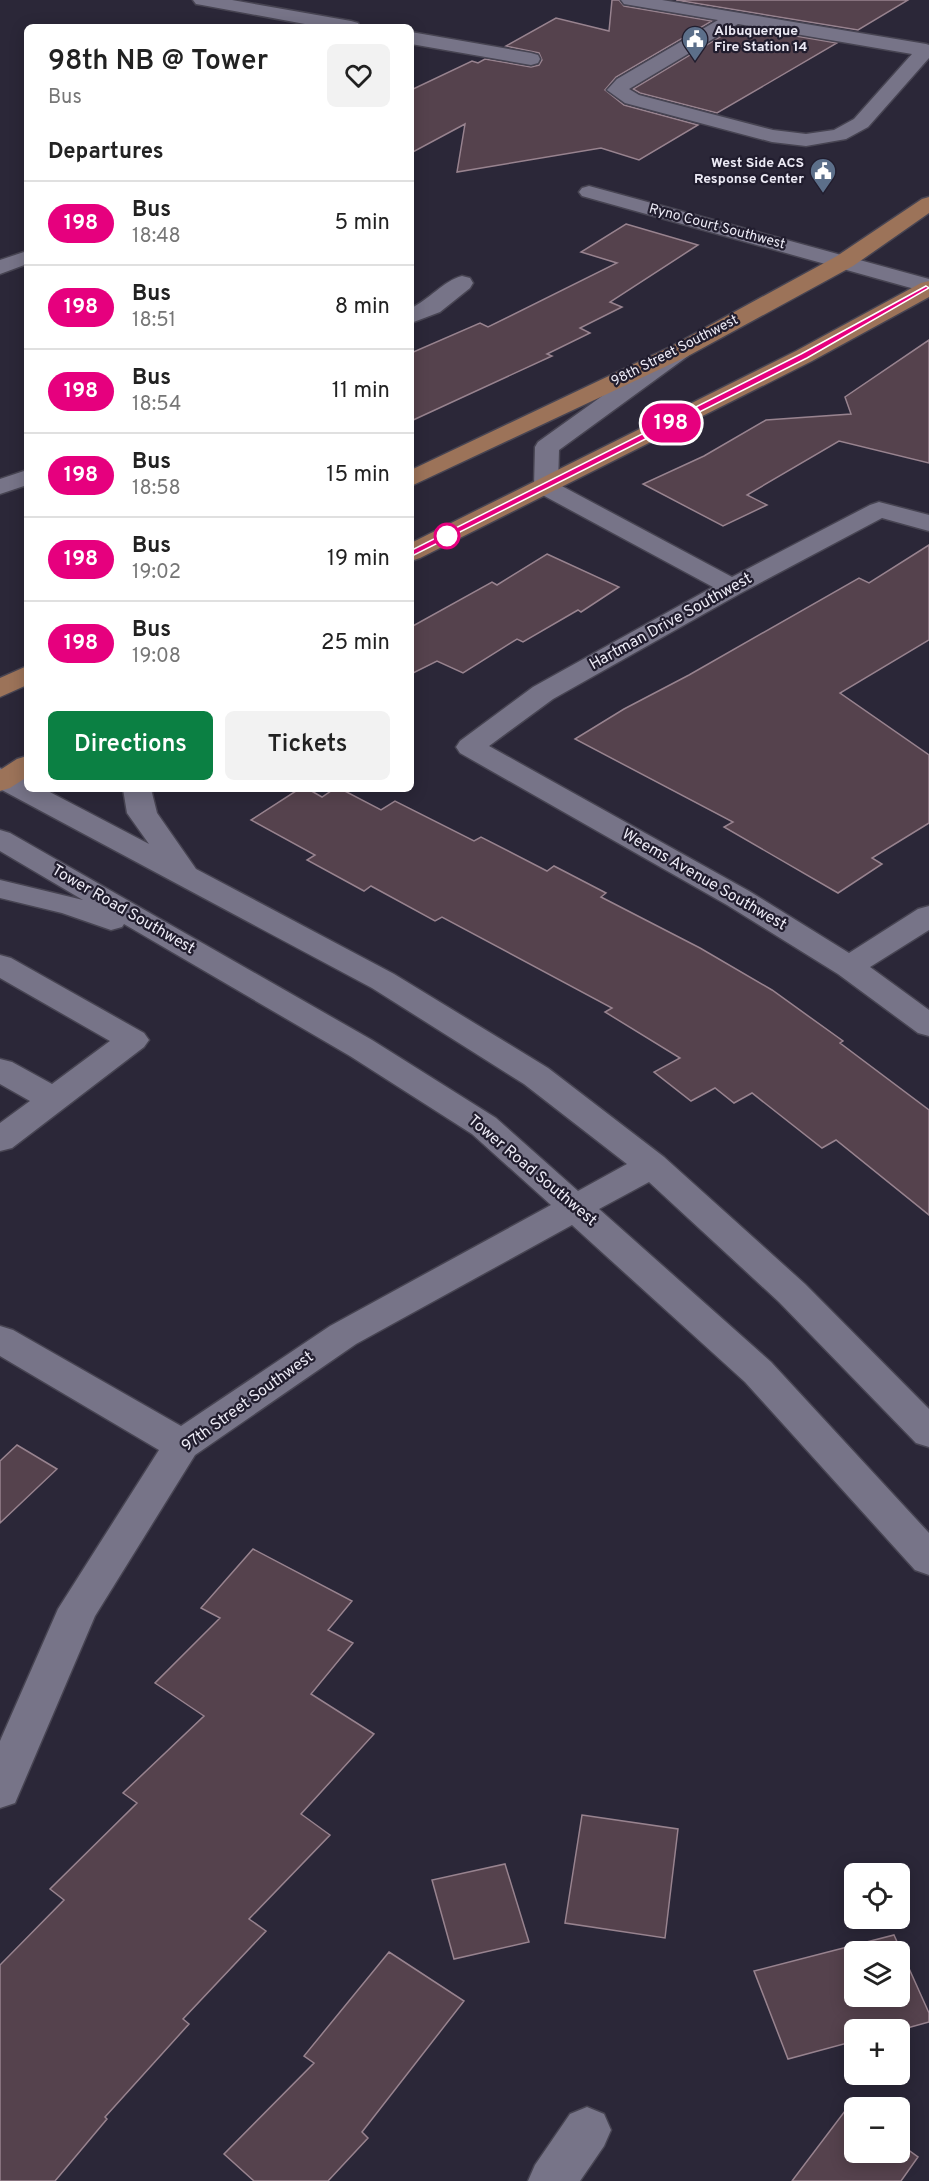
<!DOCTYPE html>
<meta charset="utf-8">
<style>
body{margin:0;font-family:Overpass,sans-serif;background:#f2f2f2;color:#222;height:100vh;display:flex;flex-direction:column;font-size:22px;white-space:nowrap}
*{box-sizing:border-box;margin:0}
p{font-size:20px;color:#767676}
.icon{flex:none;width:33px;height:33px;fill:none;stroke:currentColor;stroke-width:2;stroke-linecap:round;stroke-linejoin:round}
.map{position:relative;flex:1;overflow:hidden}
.panel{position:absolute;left:24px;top:24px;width:390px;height:768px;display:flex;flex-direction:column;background:#fff;border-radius:9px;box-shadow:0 3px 15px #0003}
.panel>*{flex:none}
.badge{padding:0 12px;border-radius:20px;font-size:21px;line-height:39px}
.buttons{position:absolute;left:844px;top:1863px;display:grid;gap:12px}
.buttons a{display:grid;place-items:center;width:66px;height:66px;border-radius:9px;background:#fff;box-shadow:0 3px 15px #0003;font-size:30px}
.map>.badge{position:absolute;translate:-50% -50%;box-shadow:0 0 0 3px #fff}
h2{padding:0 24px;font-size:22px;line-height:54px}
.round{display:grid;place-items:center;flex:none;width:63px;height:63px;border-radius:9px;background:#f2f2f2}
.head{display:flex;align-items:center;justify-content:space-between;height:102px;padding:0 24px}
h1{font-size:28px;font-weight:600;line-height:45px}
.button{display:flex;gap:12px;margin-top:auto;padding:12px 24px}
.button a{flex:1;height:69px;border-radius:9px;background:#0b8043;color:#fff;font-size:24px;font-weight:600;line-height:69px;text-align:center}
.button a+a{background:#f2f2f2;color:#222}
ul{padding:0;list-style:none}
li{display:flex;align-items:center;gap:18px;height:84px;padding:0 24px;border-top:2px solid #e0e0e0}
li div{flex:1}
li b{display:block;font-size:22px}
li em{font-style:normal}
li .badge{min-width:66px;font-weight:700;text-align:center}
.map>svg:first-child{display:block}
</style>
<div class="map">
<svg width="929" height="2181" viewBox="0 0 929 2181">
<rect width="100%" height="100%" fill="#2b2738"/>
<path fill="#55424d" stroke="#98838f" stroke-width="1.5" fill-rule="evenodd" d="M612,0h7l5,6 88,15 -96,56 -11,13 19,15 74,20 -59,35 -38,-12 -144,24 8,-48 -54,29v-63l61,-29 6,2 7,-4 46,8 8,-2 3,-5 -3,-7 -33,-7 50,-28 53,13z
M676,0h232l-50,30z
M738,26l99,17 -120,70 -77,-20 -7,-4z
M626,224l72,21 -88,57 12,5 -42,21 10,5 -43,21 5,2 -141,65v-68l69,-30 8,4 129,-64 -36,-11z
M929,340v123l-90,-22 -92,54 20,10 -44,21 -80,-42 61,-28 62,-36 85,-6 -6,-17z
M929,545v95l-89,53 89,62v68l-57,35 10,6 -44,29 -114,-66 9,-5 -158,-83 49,-30 65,-34 170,-97 10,5z
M547,554l72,33 -38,25 -3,-2 -55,32 -6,-3 -54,34 -26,-12 -26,13v-47l81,-45 5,3z
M299,789h9l14,8 12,-8h7l40,21 14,-9 79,40 7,-4 66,34 7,-5 52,27 -5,4 99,51 72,42 71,51 -3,2 89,67v105l-93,-75 -14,8 -70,-55 -18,10 -19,-15 -24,13 -37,-29 26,-14 -75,-46 7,-4 -170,-91 -7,4 -64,-35 -7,5 -57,-31 8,-5 -64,-35z
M17,1445l40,24 -57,54v-62z
M253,1549l99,52 -24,29 25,13 -42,51 63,40 -73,80 29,21 -81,84 17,12 -83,88 6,5 -84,93 2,2 -52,62h-55v-216l64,-65 -14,-11 87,-86 -14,-10 81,-77 -49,-33 65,-65 -19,-10z
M582,1815l96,14 -13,109 -100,-15z
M505,1864l24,78 -75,17 -22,-79z
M894,1935l35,78v9l-29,8h-45v11l-67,18 -34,-88zM855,1952h45v44h-45z
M389,1952l75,49 -102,131 6,6 -40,43h-74l-30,-27 90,-91 -10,-7z
M848,2107l7,5v40h45v-8l18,13 -17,24h-109z"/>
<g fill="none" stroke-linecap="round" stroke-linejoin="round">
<g stroke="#474452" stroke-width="3">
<path id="minor" d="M193,0h39l119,21 7,2 2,4h-39l-119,-22 -6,-1z
M621,0h41l264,44 3,1v13l-61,69 -22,12 -40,7 -34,-4 -147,-39 -18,-13 10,-11 101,-59 -88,-15 -6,-1zM738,24l174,30 -58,65 -20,11 -28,4 -33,-4 -134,-35 -10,-6z
M411,32l120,21 7,2 2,4 -2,4 -7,2 -120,-21z
M589,186l340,93v14l-347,-97 -3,-4 3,-4z
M27,251v13l-27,10v-14z
M462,276l8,2 3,5 -3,5 -30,24 -29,11v-15c18,-8 32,-27 51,-32z
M680,344l8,2 3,5 -3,5 -129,94 -1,34 174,93 138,-72 9,-3 50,13v16l-47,-13 -141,75 -188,106 -64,47 260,145 100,62 69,-44 11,-3v24l-59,37 59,43v26l-11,-3 -80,-59 -111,-69 -267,-152 -4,-6 4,-6 73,-54 180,-100 -176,-95 -3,-5 1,-40 3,-5 134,-96z
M27,470v15l-27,9v-15z
M0,768l27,12v9h17l105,55 -22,-31 -4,-24h28l6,24 39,56 198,105 154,94 116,89 141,127 124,125v38l-13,-4 -137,-141 -130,-120 -50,27 172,153 158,171v42l-14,-5 -170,-188 -173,-157 -216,119 -161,111 -100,161 -80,187 -15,5v-67l58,-132 101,-159 -159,-94v-30l13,4 168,96 149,-100 221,-121 -79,-71 -122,-78 -226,-132 -2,3 -11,3 -49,-17 -62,-15v-18l83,20 -83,-49v-21l10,3 362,207 124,78 82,73 49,-27 -103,-80 -152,-96 -372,-199z
M0,955l11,3 133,75 5,7 -5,7 -132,101 -12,3v-28l30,-22 -30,-17v-25l12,3 40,22 58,-43 -110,-63z
M587,2107l17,7 7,16 -7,16 -24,35h-52l7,-16 35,-51z"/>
</g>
<g stroke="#474452" stroke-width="3">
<path id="major" d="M929,197v16l-76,53 -165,90 -277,130v-16l261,-124 165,-90 85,-57z
M929,281v16l-117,64 -392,197 -9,3v-18l385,-192 125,-68z
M27,666v19l-27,12v-19z
M27,756v21l-17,11 -10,3v-21l17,-11z"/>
</g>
<use href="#minor" fill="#777488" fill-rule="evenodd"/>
<use href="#major" fill="#9c7359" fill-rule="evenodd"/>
</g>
<path fill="#e6007e" stroke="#fff" stroke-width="1.5" d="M926,286l3,2 -122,70 -393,197 -8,-2 395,-199z"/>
<defs>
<g id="civic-pin" transform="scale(1.35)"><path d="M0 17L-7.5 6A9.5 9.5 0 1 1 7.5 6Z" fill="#5c6f8a" stroke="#211d2e"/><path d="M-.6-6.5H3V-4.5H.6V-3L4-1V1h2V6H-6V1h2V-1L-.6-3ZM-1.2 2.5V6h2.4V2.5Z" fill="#fff"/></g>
</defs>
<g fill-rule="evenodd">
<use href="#civic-pin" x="695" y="39"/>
<use href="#civic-pin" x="823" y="171"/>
</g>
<circle fill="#fff" stroke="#e6007e" stroke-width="3" cx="447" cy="536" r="12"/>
<g text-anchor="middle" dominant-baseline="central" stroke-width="4.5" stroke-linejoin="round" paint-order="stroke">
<g font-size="14" font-weight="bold" fill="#eceaf5" stroke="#211d2e" text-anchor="start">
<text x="714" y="31">Albuquerque<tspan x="714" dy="16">Fire Station 14</tspan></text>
<text x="804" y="163" text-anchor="end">West Side ACS<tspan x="804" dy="16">Response Center</tspan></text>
</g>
<g font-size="14" fill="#eceaf5" stroke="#211d2e">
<text transform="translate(717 227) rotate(15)">Ryno Court Southwest</text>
<text transform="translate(675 351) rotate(-27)">98th Street Southwest</text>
</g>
<g font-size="16" fill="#eceaf5" stroke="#211d2e">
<text transform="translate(671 622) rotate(-29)">Hartman Drive Southwest</text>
<text transform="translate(704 880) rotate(30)">Weems Avenue Southwest</text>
<text transform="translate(123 910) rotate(30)">Tower Road Southwest</text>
<text transform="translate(532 1171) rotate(40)">Tower Road Southwest</text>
<text transform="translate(248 1402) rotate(-36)">97th Street Southwest</text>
</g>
</g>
</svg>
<div class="buttons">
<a><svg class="icon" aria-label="locate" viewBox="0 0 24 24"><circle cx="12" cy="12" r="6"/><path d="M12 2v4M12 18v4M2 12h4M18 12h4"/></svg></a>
<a><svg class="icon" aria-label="layers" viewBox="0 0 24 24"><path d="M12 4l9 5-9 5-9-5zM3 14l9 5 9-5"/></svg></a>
<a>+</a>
<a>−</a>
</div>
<b class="badge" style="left:671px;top:423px;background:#e6007e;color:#fff">198</b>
<section class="panel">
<div class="head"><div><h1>98th NB @ Tower</h1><p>Bus</p></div><a class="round"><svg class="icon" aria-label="heart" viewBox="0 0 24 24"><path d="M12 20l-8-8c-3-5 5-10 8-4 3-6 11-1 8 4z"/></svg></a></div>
<h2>Departures</h2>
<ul>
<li><span class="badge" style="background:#e6007e;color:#fff">198</span><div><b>Bus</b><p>18:48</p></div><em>5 min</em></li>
<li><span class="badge" style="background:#e6007e;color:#fff">198</span><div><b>Bus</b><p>18:51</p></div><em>8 min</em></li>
<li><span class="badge" style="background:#e6007e;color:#fff">198</span><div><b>Bus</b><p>18:54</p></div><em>11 min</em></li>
<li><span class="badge" style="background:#e6007e;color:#fff">198</span><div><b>Bus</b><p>18:58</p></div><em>15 min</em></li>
<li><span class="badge" style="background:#e6007e;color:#fff">198</span><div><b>Bus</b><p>19:02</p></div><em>19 min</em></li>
<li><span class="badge" style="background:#e6007e;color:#fff">198</span><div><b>Bus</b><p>19:08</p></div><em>25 min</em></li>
</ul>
<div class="button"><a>Directions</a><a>Tickets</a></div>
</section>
</div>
